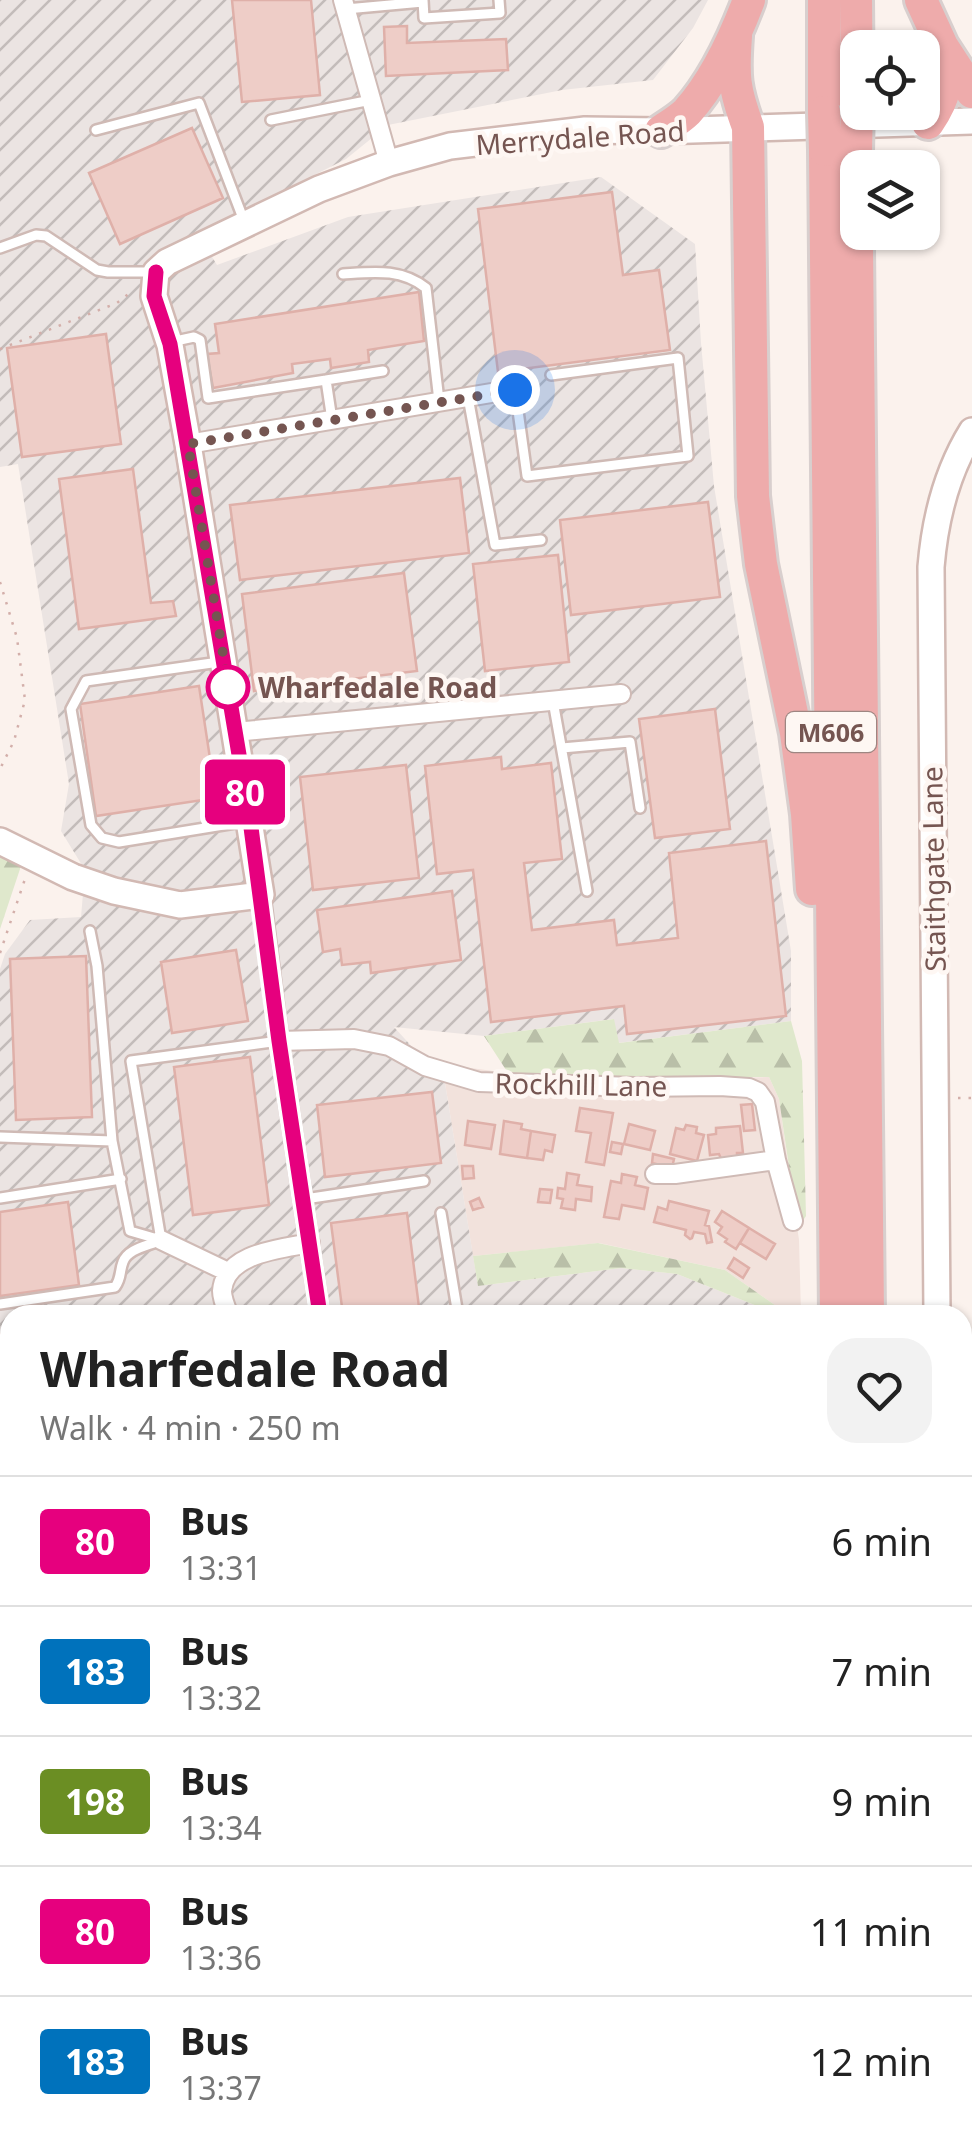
<!DOCTYPE html>
<meta charset="utf-8">
<style>
body{margin:0;font-family:"Noto Sans",sans-serif;background:#f2f2f2;color:#222;height:100vh;display:flex;flex-direction:column;font-size:38px;white-space:nowrap}
*{box-sizing:border-box;margin:0}
p{font-size:32px;color:#767676}
.icon{flex:none;width:55px;height:55px;fill:none;stroke:currentColor;stroke-width:2;stroke-linecap:round;stroke-linejoin:round}
.map{position:relative;flex:1;overflow:hidden}
.side{position:absolute;left:0px;top:1305px;width:972px;height:842px;display:flex;flex-direction:column;background:#fff;border-radius:30px 30px 0 0;box-shadow:0 2px 8px #0004}
.side>*{flex:none}
.badge{padding:0 20px;border-radius:8px;font-size:35px;line-height:65px}
.controls{position:absolute;left:840px;top:30px;display:grid;gap:20px}
.controls a{display:grid;place-items:center;width:100px;height:100px;border-radius:20px;background:#fff;box-shadow:0 2px 8px #0004;font-size:50px}
.you{position:absolute;width:50px;height:50px;margin:-25px;border:8px solid #fff;border-radius:50%;background:#1a73e8;box-shadow:0 0 0 15px #1a73e833}
.map>.badge{position:absolute;translate:-50% -50%;box-shadow:0 0 0 5px #fff}
.round{display:grid;place-items:center;flex:none;width:105px;height:105px;border-radius:30px;background:#f2f2f2}
.headline{display:flex;align-items:center;justify-content:space-between;height:170px;padding:0 40px}
h1{font-size:48px;font-weight:700;line-height:75px}
ul{padding:0;list-style:none}
li{display:flex;align-items:center;gap:30px;height:130px;padding:0 40px;border-top:2px solid #e0e0e0}
li div{flex:1}
li b{display:block;font-size:38px}
li em{font-style:normal}
li .badge{min-width:110px;font-weight:700;text-align:center}
.map>svg:first-child{display:block}
</style>
<div class="map">
<svg width="972" height="2146" viewBox="0 0 972 2146">
<defs>
<pattern id="industrial-furrows" width="10" height="10" patternUnits="userSpaceOnUse" patternTransform="scale(2.5)"><rect width="10" height="10" fill="#ebe4e2"/><path d="M-1 1l2-2M0 10L10 0M9 11l2-2" fill="none" stroke="#c3bcba"/></pattern>
<pattern id="forest-firs" width="22" height="20" patternUnits="userSpaceOnUse" patternTransform="scale(2.5)"><rect width="22" height="20" fill="#dfe8cc"/><path d="M5 1l3.5 6h-7zM16 11l3.5 6h-7z" fill="#b9bfa8"/></pattern>
</defs>
<rect width="100%" height="100%" fill="#fbf2ed"/>
<path fill="#f2e2dc" d="M456,1066l52,7 221,5 40,-1 10,22 20,141 2,75h-12l-64,-45 -126,-27 -126,13 -28,-173z"/>
<path fill="url(#industrial-furrows)" d="M0,0h708l-15,28 -40,52 -91,10 -174,35 -42,34 -148,75 19,31 131,-48 253,-40 94,67 6,99 13,143 77,465v70l-173,22 -5,-24 -129,17 -90,-9 51,56 33,203 143,-18 56,6 103,41h-770v823h805l1,8h-816v-1177l5,-15 25,-34 51,-3 4,-47 -24,-39 8,-47 -51,-320 -18,3z
M972,1499v259l-6,1 -4,-46v-90l4,-4 -4,-119z"/>
<path fill="url(#forest-firs)" d="M0,857l21,9 -21,63z
M614,1019l5,24 172,-22 11,40 4,155 -8,12 -19,-129 -10,-22h-155l-106,-4 -24,-37z
M598,1243l127,27 64,45h-9l-103,-41 -56,-6 -143,18 -5,-30z"/>
<path fill="#eecdc7" stroke="#dfb0a9" stroke-width="2.5" d="M232,0h79l9,95 -78,7z
M407,26v17l99,-4 2,31 -122,6 -2,-49z
M192,128l31,70 -103,46 -31,-71z
M612,192l11,83 36,-5 11,80 -172,22 -20,-163z
M419,292l5,49 -56,9 1,12 -38,6 -1,-9 -38,5 1,9 -80,15 -6,-34 12,-1 -4,-29z
M106,334l15,110 -99,13 -15,-109z
M133,469l18,134 22,-2 3,15 -97,13 -20,-150z
M460,478l9,75 -229,27 -10,-75z
M708,502l12,95 -149,18 -11,-95z
M558,555l11,107 -84,9 -12,-107z
M404,573l13,98 -163,20 -12,-97z
M199,686l17,112 -120,18 -16,-112z
M715,709l15,120 -75,9 -16,-119z
M501,757l1,12 49,-6 11,96 -38,4 8,67 82,-10 3,25 61,-7 -9,-85 97,-12 20,175 -159,18 -3,-28 -133,16 -18,-152 -36,4 -12,-108z
M406,765l13,113 -106,12 -13,-113z
M452,891l9,69 -90,13 -1,-11 -28,3 -2,-16 -17,3 -6,-42z
M236,950l12,71 -76,12 -11,-71z
M86,956l6,161 -76,3 -6,-161z
M250,1057l19,148 -76,10 -19,-148z
M432,1092l9,71 -116,14 -8,-72z
M752,1104l3,26 -11,1 -3,-26z
M580,1108l33,5 -9,52 -18,-3 5,-29 -15,-2z
M468,1121l27,4 -4,24 -26,-4z
M504,1121l18,3 -1,5 10,2 -4,27 -27,-4z
M629,1124l26,7 -5,19 -26,-6z
M686,1125l11,2 -1,6 8,2 -7,26 -27,-7 6,-26 8,2z
M740,1126l3,27h-6v4l-15,4 -3,-7 -9,1 -2,-20 8,-1v-6z
M531,1131l24,4 -3,17 -7,-2 -2,10 -16,-2z
M612,1142l11,2 -2,10 -11,-2z
M653,1154l21,5 -2,9 -20,-5z
M462,1166h11l1,12 -11,1z
M567,1173l12,2 -2,10 15,2 -1,14 -15,-2 -1,11 -14,-2 2,-9 -6,-1 1,-10 7,1z
M622,1174l15,3 -2,8 13,3 -4,21 -22,-4 -3,14 -15,-2 7,-36 10,2z
M540,1189l12,1 -2,13 -12,-1z
M479,1198l4,9 -10,3 -3,-8z
M669,1201l40,10 -4,14 4,1 3,16 -5,1 -2,-9 -11,-2 -2,6 -2,1 -5,-4 1,-5 -32,-8 4,-15 9,3z
M68,1202l11,83 -79,11v-84z
M722,1211l27,17 -13,21 -11,-7 2,-3 -9,-6 4,-6 -7,-5z
M407,1213l13,102h-77l-12,-92z
M749,1228l26,16 -9,15 -26,-16z
M734,1258l15,10 -6,10 -15,-10z
M10,1333v122l-10,-65v-56z
M972,1504v60l-6,-59z
M10,1580v264l-10,2v-264z
M208,2138h438l2,8h-438z"/>
<g fill="none" stroke-linecap="round" stroke-linejoin="round">
<g stroke="#cfbab5" stroke-width="14">
<path id="lane" d="M423,0l1,18 76,-5 -1,-13
M346,9l77,-7
M271,120l100,-20
M96,130l103,-27 45,118
M0,248l36,-13 10,1 51,34 11,2h45
M343,274c30,-2 58,-6 83,14l13,113
M171,342l23,-5 6,3 8,58 118,-18
M515,389l12,87 161,-20 -10,-98 -127,17
M468,397l27,148 46,-5
M332,420l-6,-40 57,-9
M219,662l-133,19 -15,28 20,116 11,13 17,4 129,-21
M553,701l34,190
M562,748l68,-6 10,66
M90,931l7,35 15,175
M0,1137l112,4 18,90 31,9
M0,1198l121,-19
M305,1199l119,-18
M441,1213l17,102
M161,1240l-30,-179 148,-20
M0,1304l115,-17c7,-10 4,-15 8,-25 5,-14 26,-16 38,-22
M0,1547l10,-2
M962,1725l10,-1
M0,1877l10,-1
M0,2113l10,-4
M146,2138l2,8
M703,2138l2,8"/>
</g>
<g stroke="#cfbab5" stroke-width="22">
<path id="street" d="M343,0l46,163
M188,444l327,-55
M235,732l386,-38
M261,895l18,146 41,274
M279,1041l75,-2 35,7 36,20 54,16 156,5 85,-1 29,2 9,4 7,10 11,58 17,61
M655,1174h20l101,-14
M161,1240l67,32
M229,1315c-3,-7 -7,-16 -7,-24 3,-38 58,-42 88,-48"/>
</g>
<g stroke="#d2b9b3" stroke-width="30">
<path id="secondary" d="M0,841l73,36 41,14 66,14 81,-10 -73,-451 -18,-99 -16,-49 2,-24 11,-10 152,-73 70,-26 61,-17 135,-16 76,1 311,-10
M937,1315l-6,-748c4,-49 15,-94 41,-136
M962,2030l10,67"/>
</g>
<g stroke="#d8cfce" stroke-width="38">
<path id="highway" d="M856,0l1,106
M921,0l21,46 30,46
M736,36c-3,41 -2,53 12,91l5,369 8,68 35,169 11,81 5,75
M824,112v-112
M928,123c19,-28 19,-39 14,-73
M661,131c9,-6 19,-12 26,-19 27,-30 48,-75 62,-112
M825,150l11,1165
M856,151l12,1164
M852,2138l1,8
M883,2138v8"/>
</g>
<path stroke="#d3afaa" stroke-width="2.5" stroke-dasharray="2.5 8" stroke-linecap="butt" d="M0,349l117,-46 14,-11
M0,582l17,56 8,62 -11,41 -14,28
M0,953l25,-74
M958,1098h14"/>
<use href="#lane" stroke="#fff" stroke-width="9"/>
<use href="#street" stroke="#fff" stroke-width="18"/>
<use href="#secondary" stroke="#fff" stroke-width="25"/>
<use href="#highway" stroke="#eeabab" stroke-width="32"/>
<g stroke="#d8cfce" stroke-width="38" stroke-linecap="butt">
<path id="highway-bridge" d="M824,112l1,38
M856,151l1,-45"/>
</g>
<use href="#highway-bridge" stroke="#eeabab" stroke-width="32"/>
</g>
<g fill="none" stroke-linecap="round" stroke-linejoin="round">
<g stroke="#fff" stroke-width="22">
<path id="line" d="M156,272l-2,24 16,48 80,476 29,221 41,274"/>
</g>
<use href="#line" stroke="#e6007e" stroke-width="15"/>
<path stroke="#755551" stroke-width="10" stroke-dasharray="0 18" d="M228,687l2,9 -42,-252 327,-54"/>
</g>
<circle fill="#fff" stroke="#e6007e" stroke-width="5" cx="228" cy="687" r="20"/>
<g text-anchor="middle" dominant-baseline="central" stroke-width="9" stroke-linejoin="round" paint-order="stroke">
<rect fill="#fef7f3" stroke="#9e8682" stroke-width="2.5" x="786" y="712" width="90" height="40" rx="8"/>
<g font-size="25" font-weight="bold" fill="#755551">
<text x="831" y="732">M606</text>
</g>
<g font-size="28" fill="#755551" stroke="#fef7f3">
<text transform="translate(580 137) rotate(-4)">Merrydale Road</text>
<text transform="translate(933 869) rotate(-91)">Staithgate Lane</text>
<text transform="translate(581 1084) rotate(1)">Rockhill Lane</text>
</g>
<g font-size="28" font-weight="bold" fill="#755551" stroke="#fef7f3" text-anchor="start">
<text x="258" y="687">Wharfedale Road</text>
</g>
</g>
</svg>
<div class="controls">
<a><svg class="icon" aria-label="locate" viewBox="0 0 24 24"><circle cx="12" cy="12" r="6"/><path d="M12 2v4M12 18v4M2 12h4M18 12h4"/></svg></a>
<a><svg class="icon" aria-label="layers" viewBox="0 0 24 24"><path d="M12 4l9 5-9 5-9-5zM3 14l9 5 9-5"/></svg></a>
</div>
<div class="you" style="left:515px;top:390px"></div>
<b class="badge" style="left:245px;top:792px;background:#e6007e;color:#fff">80</b>
<section class="side">
<div class="headline"><div><h1>Wharfedale Road</h1><p>Walk · 4 min · 250 m</p></div><a class="round"><svg class="icon" aria-label="heart" viewBox="0 0 24 24"><path d="M12 20l-8-8c-3-5 5-10 8-4 3-6 11-1 8 4z"/></svg></a></div>
<ul>
<li><span class="badge" style="background:#e6007e;color:#fff">80</span><div><b>Bus</b><p>13:31</p></div><em>6 min</em></li>
<li><span class="badge" style="background:#0072bc;color:#fff">183</span><div><b>Bus</b><p>13:32</p></div><em>7 min</em></li>
<li><span class="badge" style="background:#6b8e23;color:#fff">198</span><div><b>Bus</b><p>13:34</p></div><em>9 min</em></li>
<li><span class="badge" style="background:#e6007e;color:#fff">80</span><div><b>Bus</b><p>13:36</p></div><em>11 min</em></li>
<li><span class="badge" style="background:#0072bc;color:#fff">183</span><div><b>Bus</b><p>13:37</p></div><em>12 min</em></li>
</ul>
</section>
</div>
